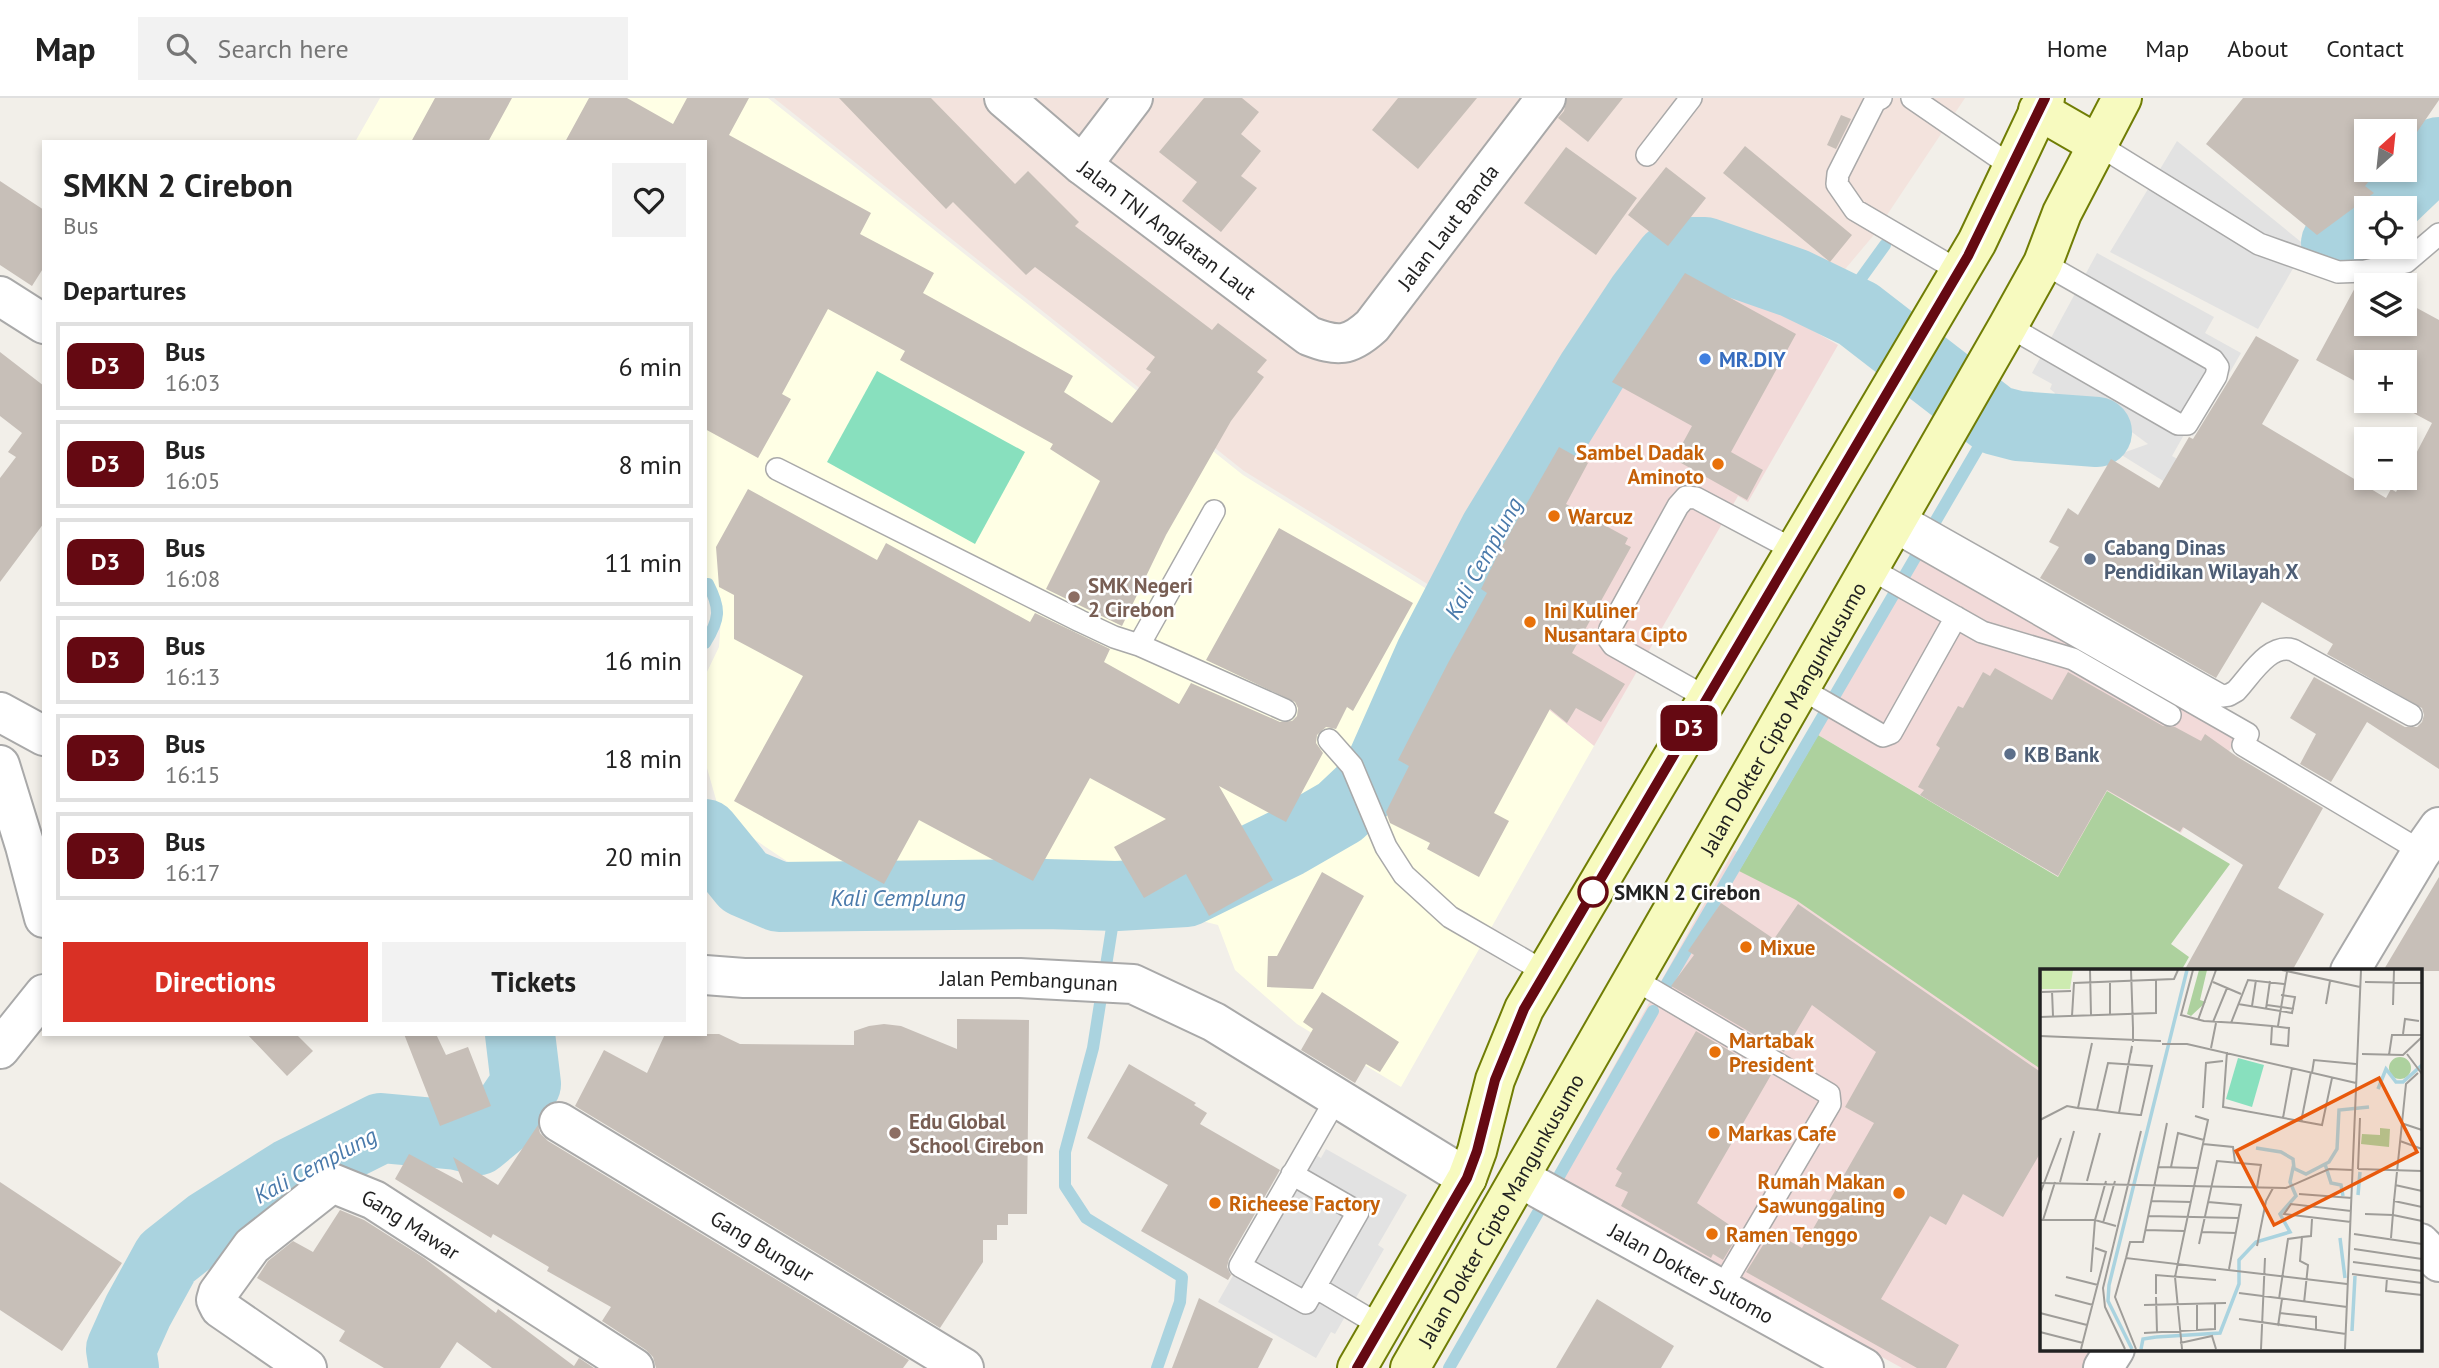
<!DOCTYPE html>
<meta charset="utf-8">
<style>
body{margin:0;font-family:"PT Sans",sans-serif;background:#f2f2f2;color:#222;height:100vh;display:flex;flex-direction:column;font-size:26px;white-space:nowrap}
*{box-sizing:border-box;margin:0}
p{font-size:23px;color:#767676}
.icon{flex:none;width:38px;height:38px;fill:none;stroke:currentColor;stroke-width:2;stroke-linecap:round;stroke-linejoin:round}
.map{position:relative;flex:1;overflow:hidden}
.details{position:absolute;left:42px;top:42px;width:665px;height:896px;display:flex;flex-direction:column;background:#fff;border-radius:0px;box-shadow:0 4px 10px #0003}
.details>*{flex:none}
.badge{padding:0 14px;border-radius:10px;font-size:24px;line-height:46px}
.needle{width:46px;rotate:27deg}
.controls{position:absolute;left:2354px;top:21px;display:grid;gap:14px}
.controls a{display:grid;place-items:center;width:63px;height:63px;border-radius:0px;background:#fff;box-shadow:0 4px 10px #0003;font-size:35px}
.map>.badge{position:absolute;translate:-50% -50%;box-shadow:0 0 0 4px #fff}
h2{padding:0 21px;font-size:26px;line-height:63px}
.round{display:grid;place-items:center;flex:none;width:74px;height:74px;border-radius:0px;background:#f2f2f2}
.headline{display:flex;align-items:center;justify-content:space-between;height:119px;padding:0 21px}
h1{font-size:33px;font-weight:600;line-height:52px}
.action{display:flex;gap:14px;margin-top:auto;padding:14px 21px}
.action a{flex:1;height:80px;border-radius:0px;background:#d93025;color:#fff;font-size:28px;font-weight:600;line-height:80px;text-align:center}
.action a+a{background:#f2f2f2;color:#222}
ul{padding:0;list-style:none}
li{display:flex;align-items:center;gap:21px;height:88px;margin:0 14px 10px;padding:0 7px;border:4px solid #e0e0e0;border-radius:0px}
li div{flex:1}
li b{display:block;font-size:26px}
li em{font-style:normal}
li .badge{min-width:77px;font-weight:700;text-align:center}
header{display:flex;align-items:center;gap:42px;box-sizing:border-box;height:98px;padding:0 35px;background:#fff;border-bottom:2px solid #e0e0e0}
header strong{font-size:33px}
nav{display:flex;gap:38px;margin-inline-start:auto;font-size:24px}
.search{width:490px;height:63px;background:#f2f2f2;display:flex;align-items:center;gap:18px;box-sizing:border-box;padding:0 24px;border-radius:0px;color:#767676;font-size:26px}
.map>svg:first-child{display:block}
</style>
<header>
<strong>Map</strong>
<div class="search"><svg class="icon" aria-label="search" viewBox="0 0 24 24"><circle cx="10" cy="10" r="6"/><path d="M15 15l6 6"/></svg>Search here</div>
<nav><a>Home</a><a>Map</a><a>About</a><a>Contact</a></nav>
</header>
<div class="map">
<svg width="2439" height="1270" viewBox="0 0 2439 1270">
<rect width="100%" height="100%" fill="#f2efe9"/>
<path fill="#f2dad9" d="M1692,166l7,1 139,80 -90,157 -10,-6 -144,250 -138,-111 102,-188 50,-64 80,-117z
M1922,454l316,184 -57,97 -74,-42 -48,86 -241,-142z
M1734,752l308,208v291h52l-12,19h-180l-349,-192z"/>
<path fill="#ffffe5" d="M380,0h388l475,377 187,116 26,44 138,111 -193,341 -104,-63 -62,-54 -17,-45 -73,-18 -20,-16 -148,-10 -64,7 -41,1 -78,-23 -73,-49 -16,-56v-85l14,-29 3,-44 -17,-13v-448h-350z"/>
<path fill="#f3e3dd" d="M774,0h1191l-92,138 -32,38 -140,-39 -21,5 -30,20 -80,108 -136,220 -190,-117z"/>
<path fill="#add19e" d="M1818,637l240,142 49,-86 123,73 -59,80 18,13 -8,14h-139v99l-246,-170 -57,-29z"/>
<path fill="#88e0be" d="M877,273l148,81 -50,92 -148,-82z"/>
<path fill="#e2e2e2" d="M2177,43l129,105 -48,83 -148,-77z
M2097,155l117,64 -9,16 36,20 -48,83 -8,-3 -13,23 7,4 -14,22 -45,-28 28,-10 -46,-34 -13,5 -39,-12 5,-10 -5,-4 2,-5 -20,-11z
M1305,1051l16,9 5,-9 81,46 -29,50 6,4 -49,85 -4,-2 -15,26 -98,-56z"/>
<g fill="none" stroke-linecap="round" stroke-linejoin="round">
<path stroke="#aad3df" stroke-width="12" d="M1841,208l44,-61
M1928,436l81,-139
M705,486h3c13,25 12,35 -3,59
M1117,798l-24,152 -28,104v34l21,32 96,59 -2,25 -23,66
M1662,894l257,-441
M1554,1087l99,-174
M1449,1270l95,-166"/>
<path stroke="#aad3df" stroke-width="70" d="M2380,110l59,-56
M2336,145l30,-23
M705,736l39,48 35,15 266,-3 72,2 69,-4 102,-50 52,-30 35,-33 55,-124 65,-125 97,-159 49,-74 29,-38 18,-7h17l89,31 64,31 137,106 23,6 79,6
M124,1270l-3,-19 17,-38 29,-53 43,-34 81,-51 90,-45 76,7 21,5 23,-19 25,-37 -6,-50"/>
</g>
<path fill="#c7bfb8" d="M435,0h77l-24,44h-77z
M589,0h38l46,26 14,-26h62l-20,37 142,78 -11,21 74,39 -11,20 150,83 -9,16 48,31 39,-51 -5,-3 9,-12 -120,-90 -9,8 -73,-73 -7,7 -107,-111h92l84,86 13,-13 51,51 -4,4 137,104 6,-7 49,37 -10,12 7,5 -33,44 -65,114 -44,91 -76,-37 54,-108 -50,-32 3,-5 -153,-84 5,-9 -77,-42 -46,85 9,5 -33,59 -53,-29v-287h-140z
M1204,0h38l17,14 -18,22 20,17 -20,25 16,12 -36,44 -39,-31 15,-19 -38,-30z
M1398,0h79l-59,71 -46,-39z
M1567,0h56l-35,44 -30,-24 6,-7z
M2243,0h196v2l-24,35 -6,-6 -5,6v-4h-38v39h12l-13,16 9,7 -57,42 -111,-91z
M1841,17l10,4 -15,30 -9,-4z
M1745,48l107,89 -22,27 -107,-89z
M1566,49l71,51 -41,57 -72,-52z
M1666,69l40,31 -38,48 -40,-31z
M0,83l44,29v57l-12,19 -32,-21z
M1685,175l111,61 -65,118 32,18 -16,30 -73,-41 18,-33 -80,-44z
M2371,185l4,2h-9v39h38v-23l35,19v449l-72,-47 -36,60 -31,-18 16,-30 -26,-16 24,-41 91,50h12l5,-5 2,-7 -2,-7 -95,-54 6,-10 -71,-42 -46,76 -176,-100 19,-31 -10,-5 19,-34 10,7 33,-56 48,29 30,-51 4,2 63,-103 43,24 -37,64 124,74 5,-9 5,3 36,-69 -41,-22h13v-39h-38v25l-50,-27 41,-76z
M0,254l44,34v137l-44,59v-104l16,-21 -8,-5 14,-19 -22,-17z
M1559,349l29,16 -22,41 62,34 -3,6 6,3 -59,106 53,31 -24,38 -25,-14 -9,15 -17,-14 -56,104 15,8 -30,56 -52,-28 3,-6 -40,-20 -4,-11 23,-46 -11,-6 50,-97 39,-70 -6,-4 18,-37z
M748,391l129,71 9,-17 144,79 5,-9 75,36 -6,13 75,42 12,-21 89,39 12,-1 5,-5 1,-8 -3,-6 -89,-42 73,-132 134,75 -60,108 -6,-4 -11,22 -10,-2 -9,8 -1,8 7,10 -37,69 -67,-36 54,94 -64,36 -23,-42 -42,24 -30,-51 52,-28 -76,-41 -57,103 -114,-61 -35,64 -150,-83 69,-125 -69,-37v-44l-15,-8 -3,-40z
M1995,570l57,32 16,-28 95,54 12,1 26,14 4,-7 31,22 87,52 -45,80 46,26 -32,57h-108l59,-106 -60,-38 -3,5 -73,-42 -49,86 -138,-81 4,-5 -6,-3 22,-39 -4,-3 22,-39 5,2 20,-36 7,4z
M1322,774l42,24 -51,93 -46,-2 1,-31h9z
M2439,779v94h-56z
M1721,805l53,36 24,-35 244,169v77l-39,67 -40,-23 -17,31 -16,-9 -49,83 78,46 -13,23h-29l-171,-96 26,-41 30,17 72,-125 -29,-16 31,-55 -64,-47 -28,47 -113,-66 23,-31 -6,-4z
M1322,894l77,50 -19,30 -14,-8 -11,19 -54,-33 12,-21 -10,-7z
M957,921l72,1 -2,194h-19v11h-11v15h-14v22l-43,66 -365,-222 29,-56 43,23 18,-39h54l21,10 114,1v-14l15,-5 15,-2 17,2 56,23z
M1696,933l75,44 -74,128 43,29 -17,28 -10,-6 -2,4 -90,-52 7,-14 -13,-6 7,-13 -6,-4z
M247,936h49l17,17 -26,25z
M404,936h32l10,21 22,-8 23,59 -51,20z
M1129,966l67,39 -2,2 13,8 -7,11 80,46 -51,89 -2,8 4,8 -3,5 -87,-49 27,-46 -81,-47z
M538,1027l2,8 8,8 361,219 -6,8h-247l-3,-11 -7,-7 -44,-29 9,-14 -64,-36 2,-4 -56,-33 -2,4 -96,-59 14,-25 54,29 -10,-26 45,28z
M0,1084l122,81 -60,88 -62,-41z
M340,1112l24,10 60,38 72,55 2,-4 76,57 5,-8 15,10h-102l-35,-26 -17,26h-56l-45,-27 6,-10 -88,-53 11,-17 25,-20 20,11z
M1199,1200l74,41 -15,29h-86z
M1597,1201l77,47 -13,22h-105z"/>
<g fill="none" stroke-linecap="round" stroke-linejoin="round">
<g stroke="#a9a9a9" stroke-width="24">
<path id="lane" d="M1881,0l-6,3 -37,73 -1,10 18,26 104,61
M1912,0l99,68
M2097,46l162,100 79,28 27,-1 41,-9 33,-28
M1647,57l44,-57
M2008,228l170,98h9l29,-48 2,-9 -5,-7 -170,-97
M777,371l303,152 34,16 25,8
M1214,413l-75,134 146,65
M1900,416l322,182 7,-1 7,-4c15,-16 33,-48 57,-41l118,65
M1891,432l357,204 -5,11 171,102 6,7
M1869,470l113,64 91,27 97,56
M1800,590l83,48 8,-3 65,-116
M1707,600l-94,-53 -5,-7 2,-9 68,-123 8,-9 10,1 98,52
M1329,642l23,26 34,81 18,28 46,42 95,55
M1634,881l195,115 1,10 -109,185
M1336,1001l-96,167 66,37 9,-16 66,39
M1292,1076l66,38 -43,75"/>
</g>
<g stroke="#a9a9a9" stroke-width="42">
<g id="street">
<path id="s1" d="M1004,0l78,67 227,171c29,11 40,11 63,-10l174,-228"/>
<path d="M1082,67l51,-67"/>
<path d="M0,198l44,28"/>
<path d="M0,614l44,24"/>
<path d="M0,667l25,81 19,72"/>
<path d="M2350,873l70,-117 19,-27"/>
<path id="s2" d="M705,877l39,3h276l113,6 81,38 253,156"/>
<path d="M0,951l44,-55"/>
<path id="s3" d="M559,1024l405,246"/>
<path id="s4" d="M1520,1080l344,190"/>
<path d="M2420,1145l19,19"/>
<path id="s5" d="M307,1270l-87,-60 -4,-8 2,-7 34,-47 80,-63 42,17 260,168"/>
<path d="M2103,1270l12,-19"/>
</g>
</g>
<g stroke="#707d05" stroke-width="42">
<g id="secondary">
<path d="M2038,12l59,34"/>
<path d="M1357,1270l110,-190 10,-27 18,-71 29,-71 453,-767 68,-144"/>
<path id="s6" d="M1410,1270l598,-1042 35,-63 19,-50 60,-115"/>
</g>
</g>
<use href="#lane" stroke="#fff" stroke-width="21"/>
<use href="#street" stroke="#fff" stroke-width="38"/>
<use href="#secondary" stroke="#f7fabf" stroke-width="38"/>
</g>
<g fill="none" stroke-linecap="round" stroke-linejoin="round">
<g stroke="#fff" stroke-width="16">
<path id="line" d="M1357,1270l110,-190 10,-27 18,-71 29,-71 444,-753 77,-158"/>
</g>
<use href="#line" stroke="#650912" stroke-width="10"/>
</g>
<circle fill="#3f7fe0" stroke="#fff" stroke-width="2.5" cx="1705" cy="261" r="7"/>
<g fill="#e8710a" stroke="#fff" stroke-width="2.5">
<circle cx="1718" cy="366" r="7"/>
<circle cx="1554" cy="418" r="7"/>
<circle cx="1530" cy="524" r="7"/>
<circle cx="1746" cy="849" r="7"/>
<circle cx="1715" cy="954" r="7"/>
<circle cx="1714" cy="1035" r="7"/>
<circle cx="1899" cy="1095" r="7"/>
<circle cx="1215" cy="1105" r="7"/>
<circle cx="1712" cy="1136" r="7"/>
</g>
<g fill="#5c6f8a" stroke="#fff" stroke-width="2.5">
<circle cx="2090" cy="461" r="7"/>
<circle cx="2010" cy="656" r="7"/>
</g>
<g fill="#8d6e63" stroke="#fff" stroke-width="2.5">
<circle cx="1074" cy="499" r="7"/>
<circle cx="895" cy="1035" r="7"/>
</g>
<circle fill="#fff" stroke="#650912" stroke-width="3.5" cx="1593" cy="794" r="14"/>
<g text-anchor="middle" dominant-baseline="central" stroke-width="5" stroke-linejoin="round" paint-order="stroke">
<g font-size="21" fill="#222" stroke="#fff">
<text stroke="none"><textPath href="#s1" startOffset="581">Jalan Laut Banda</textPath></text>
<text stroke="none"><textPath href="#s1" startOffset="210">Jalan TNI Angkatan Laut</textPath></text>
<text stroke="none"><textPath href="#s6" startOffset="749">Jalan Dokter Cipto Mangunkusumo</textPath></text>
<text stroke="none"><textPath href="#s2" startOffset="324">Jalan Pembangunan</textPath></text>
<text stroke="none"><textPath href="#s6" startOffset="182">Jalan Dokter Cipto Mangunkusumo</textPath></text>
<text stroke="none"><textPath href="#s5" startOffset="371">Gang Mawar</textPath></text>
<text stroke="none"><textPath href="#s3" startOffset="238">Gang Bungur</textPath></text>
<text stroke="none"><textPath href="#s4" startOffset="196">Jalan Dokter Sutomo</textPath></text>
</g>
<g font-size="21" font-weight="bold" fill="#366cbe" stroke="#fff" text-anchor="start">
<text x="1719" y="261">MR.DIY</text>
</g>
<g font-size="21" font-weight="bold" fill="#c56008" stroke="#fff" text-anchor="start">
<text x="1704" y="354" text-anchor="end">Sambel Dadak<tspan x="1704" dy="24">Aminoto</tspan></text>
<text x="1568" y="418">Warcuz</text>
<text x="1544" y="512">Ini Kuliner<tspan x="1544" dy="24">Nusantara Cipto</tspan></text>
<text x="1760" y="849">Mixue</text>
<text x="1729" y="942">Martabak<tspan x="1729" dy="24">President</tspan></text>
<text x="1728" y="1035">Markas Cafe</text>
<text x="1885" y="1083" text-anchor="end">Rumah Makan<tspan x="1885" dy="24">Sawunggaling</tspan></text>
<text x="1229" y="1105">Richeese Factory</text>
<text x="1726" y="1136">Ramen Tenggo</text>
</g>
<g font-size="21" font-weight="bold" fill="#4e5e75" stroke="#fff" text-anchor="start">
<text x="2104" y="449">Cabang Dinas<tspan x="2104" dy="24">Pendidikan Wilayah X</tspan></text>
<text x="2024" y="656">KB Bank</text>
</g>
<g font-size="21" font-weight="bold" fill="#785e54" stroke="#fff" text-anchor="start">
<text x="1088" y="487">SMK Negeri<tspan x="1088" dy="24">2 Cirebon</tspan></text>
<text x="909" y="1023">Edu Global<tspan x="909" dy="24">School Cirebon</tspan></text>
</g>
<g font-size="21" font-weight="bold" fill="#222" stroke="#fff" text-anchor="start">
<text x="1614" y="794">SMKN 2 Cirebon</text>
</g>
<g font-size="23" font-style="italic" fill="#4a7aab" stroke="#fff">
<text transform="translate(1483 460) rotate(-61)">Kali Cemplung</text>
<text x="898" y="799">Kali Cemplung</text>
<text transform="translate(315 1067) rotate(-28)">Kali Cemplung</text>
</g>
</g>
<g transform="translate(2040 871)">
<rect width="382" height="382" fill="#f2efe9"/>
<path d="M0,1h33l-3,19h-29l-1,11z" fill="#cdebb0"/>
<path d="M159,1h8l-7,30 6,2 -15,14 -4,-2zM349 99a11 11 0 1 1 22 0a11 11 0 1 1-22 0ZM340,159l10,1 -1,18 -28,-3 1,-10 18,1z" fill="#add19e"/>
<path d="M198,89l26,7 -12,42 -26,-8z" fill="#88e0be"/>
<path fill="none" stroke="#aad3df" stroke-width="3.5" d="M338,120l8,-20 10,13h7l19,-17M216,179l25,4 12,7 1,9M285,195l6,19 10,2 2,11M318,226l2,-23M300,269l5,40M312,362l3,-55M116,368l64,-4 19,-49v-24l17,-18 34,-10 -10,-18 16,-18 -6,-14 3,-14 13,6 23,-12 8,-13 2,-39 30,-3M92,380l-24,-48 1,-16 78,-315M101,380l2,-10 13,-2"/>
<path fill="none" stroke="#9f9d99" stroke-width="2" d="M50,1l1,45M91,1l2,58M153,1l-12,45 23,6 34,2 34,3 17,2 -1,18 -17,-2 1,-18M242,1l78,17M70,12v34M173,13l28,12M325,13l57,1M12,22l1,25M2,23l29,-1M198,35l54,9 3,-16 -14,-2M286,35l4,-23M227,36l27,4M353,36l1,-35M212,37l4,-26M226,40l4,-28M32,47l2,-33 100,-4 4,-9M0,48l116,-4v-33M158,51l18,-50M173,53l14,-34M191,54l17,-43 36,4M238,57l9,-54M363,65l2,-15 14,2M0,67l121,5M93,68v-9v14M122,75h25l169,39M171,79l5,-25M187,83l-4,55 99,18 10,-47M322,85l41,1 19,-18M367,85l15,20M349,86l3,-20h30M272,104l2,-13 42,4M38,139l19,2 22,3 20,2h2l11,-49 -44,-3 -11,47M163,139l3,-45 17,-2M79,144l13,-67 -1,7M243,149l9,-50M0,151l27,-14 11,2 14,-65M261,153l10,-50M361,154l21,7M360,172l22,8M163,175l30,3 2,15M118,198l41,1M131,198l7,-34 26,7M318,200l64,2M318,200l2,-51M47,212l13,-48M20,213l14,-51M0,214l246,5 43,-19 24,1M355,216l27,6M0,225l21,-56M259,225l53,4M111,232l40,1M354,232l12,-117 12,-11M168,233l33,3 -12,64M325,245l28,1M353,246l29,6M108,247l91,2M0,251h55l21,6M3,251l12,-38M311,253l-67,-8 7,-10 60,7M63,254l12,-42M105,261l39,1M162,263l34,1M314,265l68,10M351,269l3,-37 28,6M159,275l18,-83 44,4 -4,22M217,277l9,-45 7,-13M314,280l68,10M86,289l4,-16h13l24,-119M313,293l69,9M51,303l4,-52 11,-39M312,305l70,9M26,308l32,8M347,309l-1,13 36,4M199,324l108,14M116,325v-19l60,5M15,326l38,10M116,328l1,35M239,330l9,-60 14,-2M157,334v27M264,334l4,-38 -8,-4 2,-24 9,-1 1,-17M104,336l82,-2M0,344l47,12M240,344l36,4v14M199,350l107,15M238,357l4,-27M0,363l43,11M104,364l71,-4v-26M140,374l32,-7 4,13M41,380l25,-97 -11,-4M85,380l-20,-42 -2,-19 38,-157M96,380l-21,-52 11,-39 221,26M142,380l-7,-72 33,-157 -13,-4M221,380l4,-91M305,380l16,-379"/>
<path fill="#e8590c" fill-opacity="0.15" stroke="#e8590c" stroke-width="3.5" d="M339,109l38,74 -143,73 -38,-74z"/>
<rect width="382" height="382" fill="none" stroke="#222" stroke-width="3.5"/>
</g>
</svg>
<div class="controls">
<a><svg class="needle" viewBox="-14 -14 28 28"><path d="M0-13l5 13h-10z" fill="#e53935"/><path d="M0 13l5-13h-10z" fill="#767676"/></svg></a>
<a><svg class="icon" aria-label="locate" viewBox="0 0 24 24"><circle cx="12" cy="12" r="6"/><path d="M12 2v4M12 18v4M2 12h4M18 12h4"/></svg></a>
<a><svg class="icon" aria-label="layers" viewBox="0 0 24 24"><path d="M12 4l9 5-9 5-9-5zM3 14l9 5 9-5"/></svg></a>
<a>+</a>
<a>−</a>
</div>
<b class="badge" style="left:1689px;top:630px;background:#650912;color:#fff">D3</b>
<section class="details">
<div class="headline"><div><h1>SMKN 2 Cirebon</h1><p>Bus</p></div><a class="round"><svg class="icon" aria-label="heart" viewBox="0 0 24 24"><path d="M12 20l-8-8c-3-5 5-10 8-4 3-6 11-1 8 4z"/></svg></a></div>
<h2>Departures</h2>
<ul>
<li><span class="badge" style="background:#650912;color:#fff">D3</span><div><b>Bus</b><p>16:03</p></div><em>6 min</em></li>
<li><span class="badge" style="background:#650912;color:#fff">D3</span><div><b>Bus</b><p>16:05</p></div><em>8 min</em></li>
<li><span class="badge" style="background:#650912;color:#fff">D3</span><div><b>Bus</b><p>16:08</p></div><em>11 min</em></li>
<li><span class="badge" style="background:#650912;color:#fff">D3</span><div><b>Bus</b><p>16:13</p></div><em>16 min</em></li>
<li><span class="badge" style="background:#650912;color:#fff">D3</span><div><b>Bus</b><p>16:15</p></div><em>18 min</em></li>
<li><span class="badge" style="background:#650912;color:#fff">D3</span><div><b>Bus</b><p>16:17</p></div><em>20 min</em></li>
</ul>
<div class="action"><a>Directions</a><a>Tickets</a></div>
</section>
</div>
